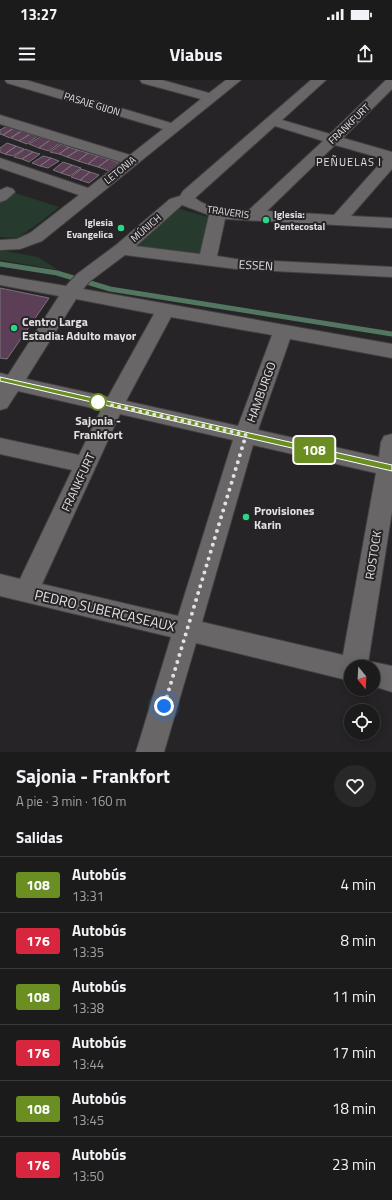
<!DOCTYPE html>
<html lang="es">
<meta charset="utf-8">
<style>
body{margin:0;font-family:"Titillium Web",sans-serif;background:#292829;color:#f1f3f6;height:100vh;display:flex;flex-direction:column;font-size:15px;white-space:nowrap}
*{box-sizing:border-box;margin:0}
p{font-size:13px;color:#a0a1a3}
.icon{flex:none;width:22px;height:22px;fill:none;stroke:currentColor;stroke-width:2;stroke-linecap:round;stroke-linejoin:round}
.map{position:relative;height:672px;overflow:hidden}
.panel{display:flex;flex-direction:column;background:#1c1b1c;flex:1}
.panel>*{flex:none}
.badge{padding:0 8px;border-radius:3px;font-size:14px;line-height:26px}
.needle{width:26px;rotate:162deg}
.controls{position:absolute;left:344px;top:580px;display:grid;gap:8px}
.controls a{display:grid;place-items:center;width:36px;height:36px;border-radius:50%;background:#1c1b1c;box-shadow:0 2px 10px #0003,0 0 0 1px #3a393b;font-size:20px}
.you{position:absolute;width:20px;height:20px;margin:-10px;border:3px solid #fff;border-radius:50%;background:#1a73e8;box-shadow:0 0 0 6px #1a73e833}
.map>.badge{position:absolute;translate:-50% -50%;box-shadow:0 0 0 2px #fff}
h2{padding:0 16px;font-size:15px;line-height:36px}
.round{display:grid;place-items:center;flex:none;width:42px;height:42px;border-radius:21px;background:#292829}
.headline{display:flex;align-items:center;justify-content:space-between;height:68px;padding:0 16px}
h1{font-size:19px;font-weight:700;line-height:30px}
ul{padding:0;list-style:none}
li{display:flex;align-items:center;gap:12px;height:56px;padding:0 16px;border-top:1px solid #3a393b}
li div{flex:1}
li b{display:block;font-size:15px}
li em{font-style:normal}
li .badge{min-width:44px;font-weight:700;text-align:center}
.status{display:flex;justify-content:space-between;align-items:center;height:28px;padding:0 20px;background:#1c1b1c;direction:ltr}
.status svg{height:11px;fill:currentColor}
header{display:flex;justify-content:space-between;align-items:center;height:52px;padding:0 16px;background:#1c1b1c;font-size:18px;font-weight:700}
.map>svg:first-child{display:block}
</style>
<div class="status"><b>13:27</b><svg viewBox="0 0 49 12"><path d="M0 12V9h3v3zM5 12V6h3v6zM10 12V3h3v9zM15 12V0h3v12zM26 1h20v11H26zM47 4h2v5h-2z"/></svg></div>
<header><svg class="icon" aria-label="menu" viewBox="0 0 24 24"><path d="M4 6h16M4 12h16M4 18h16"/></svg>Viabus<svg class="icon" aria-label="share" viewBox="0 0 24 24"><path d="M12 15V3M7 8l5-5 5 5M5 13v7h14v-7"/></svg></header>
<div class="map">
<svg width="392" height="672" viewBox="0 0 392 672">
<rect width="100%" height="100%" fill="#262426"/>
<path fill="#263a2d" d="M12,112l47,15 -20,16 -22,15 -17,-1v-36z
M177,128l34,10 -10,35 -60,-6 -2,-3z
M0,170l38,7 20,13 -58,-10z"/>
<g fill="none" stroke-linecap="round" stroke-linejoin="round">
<path stroke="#537660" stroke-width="5" d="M0,184l57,9 53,16 282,45"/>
</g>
<path fill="#5c3f56" stroke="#777476" d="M7,46l7,2 -11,7 -3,-1v-4z
M14,48l7,3 -11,7 -7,-3z
M22,51l8,3 -11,7 -8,-3z
M30,54l8,2 -11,8 -8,-3z
M40,57l10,3 -11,8 -10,-4z
M50,60l10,3 -11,8 -10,-3z
M7,63l9,3 -11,8 -5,-2v-4z
M61,64l8,3 -10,7 -9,-2z
M16,66l8,3 -11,7 -8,-2z
M69,67l9,3 -11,7 -8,-3z
M25,69l8,3 -11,7 -8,-2z
M78,70l10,3 -10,8 -11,-4z
M33,72l7,2 -11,8 -7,-3z
M88,73l10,3 -10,8 -10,-3z
M43,76l8,2 -11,8 -8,-3z
M98,76l11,3 -11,8 -10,-3z
M51,78l8,3 -11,7 -8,-2z
M109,79l10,4 -10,8 -11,-4z
M63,82l9,3 -11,8 -8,-3z
M72,85l9,3 -11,8 -9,-3z
M81,89l9,3 -10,8 -9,-3z
M90,92l9,3 -10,8 -9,-3z
M0,208l49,10 -42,61 -7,-1z"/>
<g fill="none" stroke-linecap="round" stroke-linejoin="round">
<g stroke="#424041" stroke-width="2">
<path id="street" d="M5,0h21l145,43 30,-24 -59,-16 -2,-3h22l47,13 17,-13h15l-199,161 -22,8 -20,1v-10l17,-1 13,-6 49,-38 -79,-27v-10l88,30 33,-26 -121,-38v-9l130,40 33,-26 -156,-46z
M311,0h15l-44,40 48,14 56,-54h6v9l-49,49 49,14v17l-41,47 41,2v10l-167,-9 -8,37 19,3 156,8v10l-156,-8 -111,-14 -36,27 -6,7 309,55v14l-102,-19 -32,91 121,27 2,-15 3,-6 8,-2v77l-24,152 5,-1 19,4v26l-19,-6v-19h-22v14l-155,-38 -32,109h-28l35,-115 -171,-41v-22l20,5 52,-109 -72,-16v-16l79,17 22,-45 -83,-19 -11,17 -7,2v-37l8,2 51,-79 -59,-11v-10l66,11 11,-12 39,-29 54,-46 10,-3 3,-5zM275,46l48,15 -74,69c-18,-1 -39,0 -54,-12zM335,65l49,14 -50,56 -67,-4zM182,125l27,10 -9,39 -64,-8zM76,219l78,15 -46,83 -82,-18zM171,237l101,18 -34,91 -112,-25zM120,334l113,26 -55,176 -136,-32zM253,365l123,28 -33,182 -141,-33z
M7,107l6,2 2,3 -9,8 -6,2v-12z"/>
</g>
<use href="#street" fill="#686667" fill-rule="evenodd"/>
</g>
<path fill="#6b8e23" stroke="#fff" d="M0,297l392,88v6l-392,-90z"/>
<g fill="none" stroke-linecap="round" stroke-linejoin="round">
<path stroke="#e2e0e1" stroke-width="4" stroke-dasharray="0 7.2" d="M98,322l148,33 -82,271"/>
</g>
<g fill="#27d885" stroke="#262426" stroke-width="1.5">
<circle cx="266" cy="140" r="4"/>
<circle cx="121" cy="148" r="4"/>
<circle cx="14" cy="248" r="4"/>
<circle cx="246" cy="437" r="4"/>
</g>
<circle fill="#fff" stroke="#6b8e23" stroke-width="2" cx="98" cy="322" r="8"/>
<g text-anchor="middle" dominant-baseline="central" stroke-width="4" stroke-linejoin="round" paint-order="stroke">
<g font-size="10" fill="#e2e0e1" stroke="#262426">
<text transform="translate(92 24) rotate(17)">PASAJE GIJON</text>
<text transform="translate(349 44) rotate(-44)">FRANKFURT</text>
<text transform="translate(120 90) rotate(-39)">LETONIA</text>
<text transform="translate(228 132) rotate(8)">TRAVERIS</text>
<text transform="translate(146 148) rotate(-41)">MÚNICH</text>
</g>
<g font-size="10" font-weight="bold" fill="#e2e0e1" stroke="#262426" text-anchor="start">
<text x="274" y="134">Iglesia:<tspan x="274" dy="12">Pentecostal</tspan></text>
<text x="113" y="142" text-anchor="end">Iglesia<tspan x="113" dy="12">Evangelica</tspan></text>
</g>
<g font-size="11" letter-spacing="1" fill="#e4e1e3" stroke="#262426">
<text x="349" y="82">PEÑUELAS I</text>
</g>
<g font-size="12" fill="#e2e0e1" stroke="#262426">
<text transform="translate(256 185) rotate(3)">ESSEN</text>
<text transform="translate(261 312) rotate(-70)">HAMBURGO</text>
<text transform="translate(78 402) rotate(-65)">FRANKFURT</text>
<text transform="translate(373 475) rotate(-81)">ROSTOCK</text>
</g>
<g font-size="12" font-weight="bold" fill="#e2e0e1" stroke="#262426" text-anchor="start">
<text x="22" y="241">Centro Larga<tspan x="22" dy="14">Estadia: Adulto mayor</tspan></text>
<text x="254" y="430">Provisiones<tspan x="254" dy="14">Karin</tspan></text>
</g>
<g font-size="12" font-weight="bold" fill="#e2e0e1" stroke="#262426">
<text x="98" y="340">Sajonia -<tspan x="98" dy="14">Frankfort</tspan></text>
</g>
<g font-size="14" fill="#e2e0e1" stroke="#262426">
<text transform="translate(105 530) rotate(13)">PEDRO SUBERCASEAUX</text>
</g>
</g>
</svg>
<div class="controls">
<a><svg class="needle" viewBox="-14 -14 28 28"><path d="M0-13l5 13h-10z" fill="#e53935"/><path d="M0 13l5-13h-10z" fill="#a0a1a3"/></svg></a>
<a><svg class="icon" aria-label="locate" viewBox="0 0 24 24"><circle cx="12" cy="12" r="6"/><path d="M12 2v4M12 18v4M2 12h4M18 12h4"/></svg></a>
</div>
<div class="you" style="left:164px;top:626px"></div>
<b class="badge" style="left:314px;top:370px;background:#6b8e23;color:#fff">108</b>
</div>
<section class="panel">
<div class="headline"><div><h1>Sajonia - Frankfort</h1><p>A pie · 3 min · 160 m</p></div><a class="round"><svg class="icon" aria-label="heart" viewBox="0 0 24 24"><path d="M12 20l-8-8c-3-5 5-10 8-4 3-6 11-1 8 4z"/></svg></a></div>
<h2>Salidas</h2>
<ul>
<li><span class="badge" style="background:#6b8e23;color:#fff">108</span><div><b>Autobús</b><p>13:31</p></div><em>4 min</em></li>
<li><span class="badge" style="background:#d7263d;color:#fff">176</span><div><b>Autobús</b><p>13:35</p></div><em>8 min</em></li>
<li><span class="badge" style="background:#6b8e23;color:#fff">108</span><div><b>Autobús</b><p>13:38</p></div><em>11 min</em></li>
<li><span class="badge" style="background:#d7263d;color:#fff">176</span><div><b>Autobús</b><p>13:44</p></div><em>17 min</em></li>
<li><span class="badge" style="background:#6b8e23;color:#fff">108</span><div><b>Autobús</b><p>13:45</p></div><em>18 min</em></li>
<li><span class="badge" style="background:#d7263d;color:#fff">176</span><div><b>Autobús</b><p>13:50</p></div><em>23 min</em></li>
</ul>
</section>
